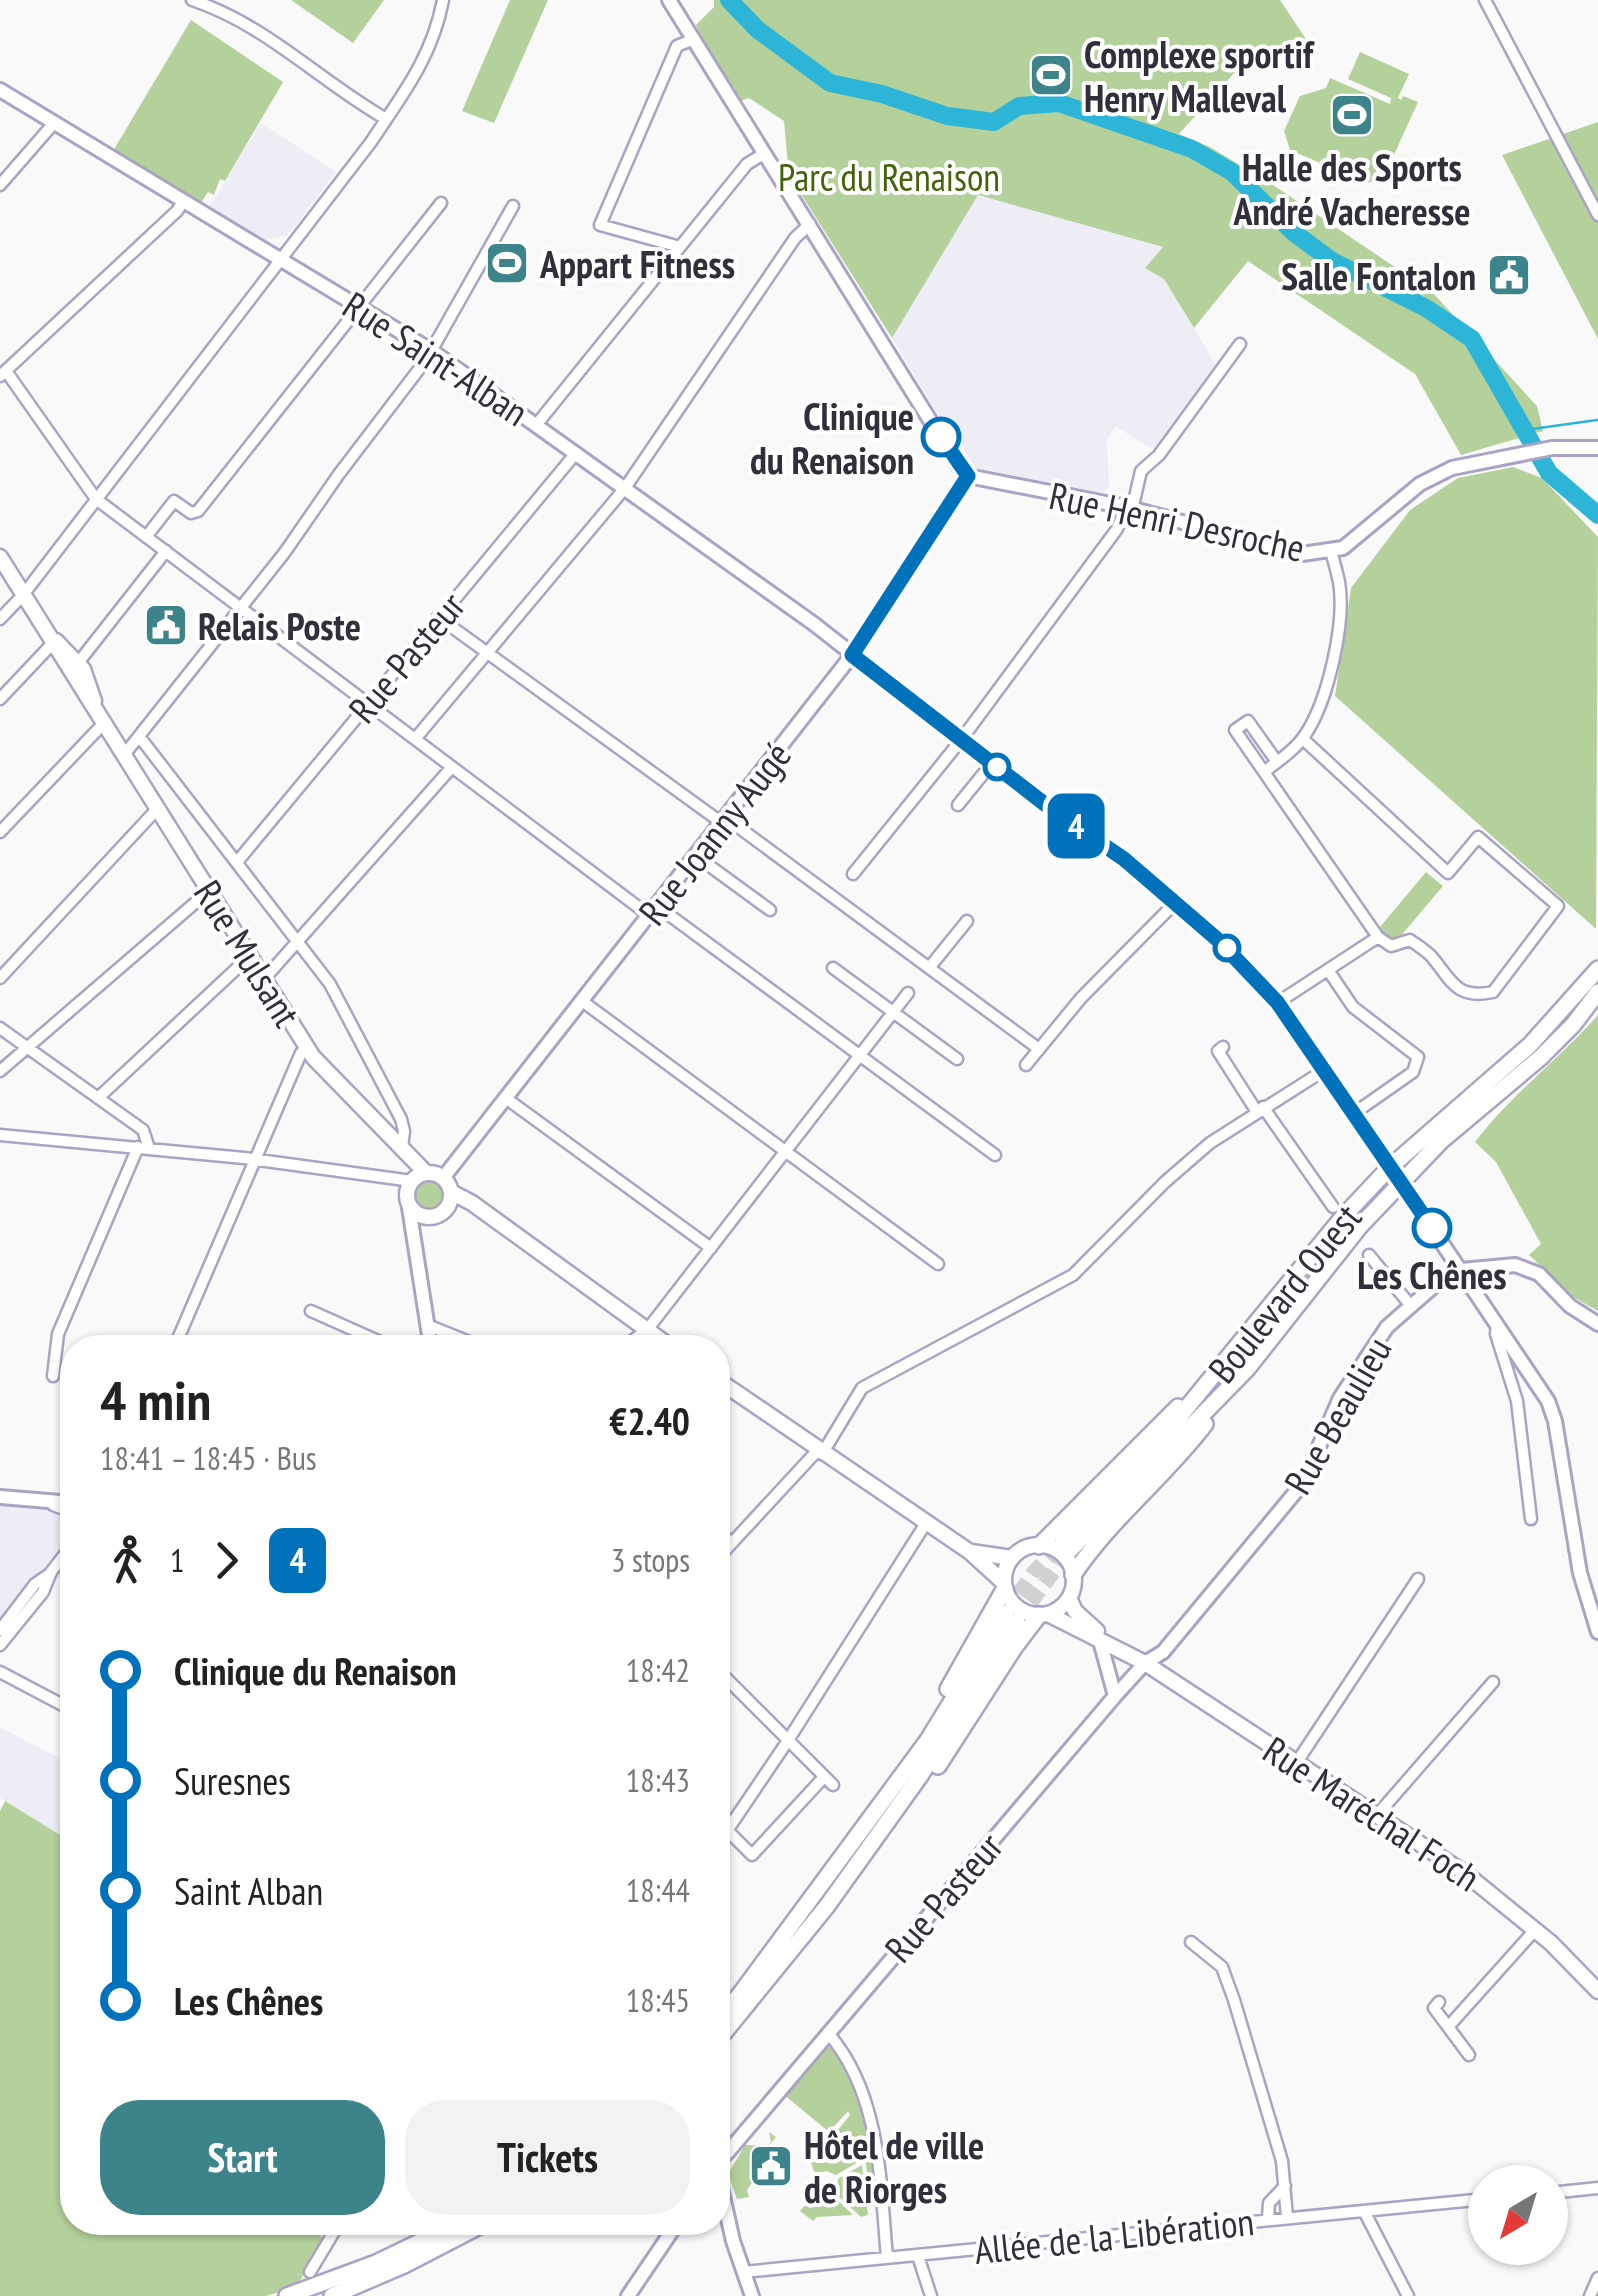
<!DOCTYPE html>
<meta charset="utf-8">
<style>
body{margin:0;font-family:"PT Sans Narrow",sans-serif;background:#f2f2f2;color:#222;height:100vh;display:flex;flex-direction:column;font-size:38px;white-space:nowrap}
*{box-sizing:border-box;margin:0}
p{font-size:32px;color:#767676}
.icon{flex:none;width:55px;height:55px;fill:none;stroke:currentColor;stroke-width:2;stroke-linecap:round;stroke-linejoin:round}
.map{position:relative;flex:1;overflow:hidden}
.side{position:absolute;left:60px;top:1335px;width:670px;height:900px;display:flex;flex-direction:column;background:#fff;border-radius:40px;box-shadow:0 2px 8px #0004}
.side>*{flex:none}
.badge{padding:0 20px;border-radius:15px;font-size:35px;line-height:65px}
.needle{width:65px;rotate:218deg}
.tools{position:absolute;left:1468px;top:2165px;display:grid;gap:20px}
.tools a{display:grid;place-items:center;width:100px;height:100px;border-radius:50%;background:#fff;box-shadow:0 2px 8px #0004;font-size:50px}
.map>.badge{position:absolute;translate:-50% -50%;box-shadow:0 0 0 5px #fff}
.legs{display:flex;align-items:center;gap:15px;height:110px;padding:0 40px;font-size:32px}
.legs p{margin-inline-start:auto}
.overview{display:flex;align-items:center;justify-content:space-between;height:170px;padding:0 40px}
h1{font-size:55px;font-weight:800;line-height:75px}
.cta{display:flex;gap:20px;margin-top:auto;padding:20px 40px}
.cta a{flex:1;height:115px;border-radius:40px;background:#3c8489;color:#fff;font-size:40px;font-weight:800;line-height:115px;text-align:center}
.cta a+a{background:#f2f2f2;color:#222}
ul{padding:0 40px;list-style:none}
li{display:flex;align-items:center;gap:35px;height:110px;font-size:38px}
li i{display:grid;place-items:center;width:15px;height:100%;margin:0 12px;background:currentColor}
li i::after{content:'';width:25px;height:25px;margin:-12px;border:8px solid;border-radius:50%;background:#fff}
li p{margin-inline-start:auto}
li:first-child i{background:linear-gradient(#0000 50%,currentColor 0)}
li:last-child i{background:linear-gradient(currentColor 50%,#0000 0)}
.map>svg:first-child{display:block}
</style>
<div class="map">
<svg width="1598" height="2296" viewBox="0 0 1598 2296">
<rect width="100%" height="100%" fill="#f9f9f9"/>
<path fill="#eeedf5" d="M261,123l75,49 -48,63 -23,5 -56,-33z
M977,195l187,52v32l53,88 -58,80 -5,2 -11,-5 -27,-18 -9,13 2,46 -9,12 -105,-22 -22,-9 -13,-15 -68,-113z
M13,1500l59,12v46l-72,96v-152z
M0,1727l72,38v52l-9,19 -63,-38z"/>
<path fill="#b5d19b" d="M291,0h93l-31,43z
M510,0h38l-54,123 -32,-12z
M714,0h566l28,42 -53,8 -76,84 31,13 66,40 156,105 105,114 6,25 -82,24 -46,-81 -167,-113 -54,67 -30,-49 -19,-11 18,-21 -185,-52 -86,143 -103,-163 -5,-54 -35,-23 -15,5 -38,-78 18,-18z
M191,20l92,62 -58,99 -5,-2 -6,16 -6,-3 -9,14 -86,-55z
M1360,52l49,22 -11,24 3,2 2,-4 15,6 -35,77 -17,4 -76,-33 -6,-19 16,-35 26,-8 4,-10 60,26 1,-6 -43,-19z
M1598,122v217l-96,-184z
M1513,467l29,11 56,59 -2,392 -261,-233 16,-108 59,-78 48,-32z
M1426,872l17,14 -43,51 -10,3 -10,-8v-5z
M1598,1015v296l-25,-14 -44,-42 12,-11 -45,-82 -21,-20c36,-47 84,-83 123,-127z
M415 1194a14 14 0 1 1 28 0a14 14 0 1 1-28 0Z
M5,1801l57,35 10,-19v405l227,1 27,16 -30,48 -30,9h-266v-485z
M828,2041c41,43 44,108 53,164l-9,1 -7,-47 -31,-24 16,-20 -2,-4 -19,21 -46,-38z
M769,2132l7,5 -27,32 8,7 -10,14 2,7 -12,2 -9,-25 17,-29 22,1 4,-4z
M832,2138l28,23 -24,14 -10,-4 -11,3 -4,-11z
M862,2165l6,50 -7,2 -24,-22 1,-16z
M814,2196l8,5 12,-4 19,18 -36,2 -4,4 -13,-10z"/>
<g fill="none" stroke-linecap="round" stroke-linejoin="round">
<path stroke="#2db5d8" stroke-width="2.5" d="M1525,430l72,-10"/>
<path stroke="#2db5d8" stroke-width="18" d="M729,0l29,30 72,53 52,11 65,22 47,6 25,-16 40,-3 133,46 40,23 61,60 39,29 94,47 46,31 77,134 49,42"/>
<path stroke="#d1d1d3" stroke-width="15" stroke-dasharray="15 8" stroke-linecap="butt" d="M1006,1613l27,-40 30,-31
M1017,1621l52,-70"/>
<g stroke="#aba3c3" stroke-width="15">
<path id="minor" d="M192,0c75,25 126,80 194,119
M1485,0l113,215
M0,185l54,-62
M680,247l-80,-22 77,-179 17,-7
M6,371l90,128 554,417
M0,376l177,-165 6,-9
M537,424l210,-260 18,-11
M1132,510l9,-39 18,-16 81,-111
M146,537l28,-36 17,12 7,-2 243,-308
M438,617l284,206
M0,619l23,-24 348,-453c31,-47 61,-84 72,-142
M78,663l88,-112
M0,699l52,-55
M139,736l191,248 71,135 3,12 -2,17
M415,739l210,-251 170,-250 15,-14
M1303,739l145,134 30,-36 80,69 -65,86c-38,8 -42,-13 -62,-36 -6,-6 -14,-11 -21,-16l-19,6 -13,-9
M124,755l161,-203 54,-78 87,-114 87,-154
M1264,772l-29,-42 13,-9 29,41
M958,805l34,-42
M726,818l313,231
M0,832l104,-109
M696,856l74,54
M237,862l339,-409
M853,874l108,-134 156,-211 9,-22
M657,906l338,249
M833,968l124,91
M929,968l38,-47
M1328,970l25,37 65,50 -5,15 -60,42
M0,978l158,-170
M265,978l187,-211
M582,1001l356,263
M1277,1003l101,-66 -114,-165c14,-11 31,-22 41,-37 23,-34 41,-113 34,-153 -2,-10 -5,-20 -8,-31
M0,1028l143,102 6,18
M1223,1047l-5,4 39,61
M1026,1065l55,-67 94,-95
M0,1071l210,-181
M98,1098l152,-142
M507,1099l204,149
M1263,1107l70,100
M0,1135l244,23 168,23
M1369,1255l42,51
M311,1311l83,37
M1497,1323l-1,11 21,67 14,118
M427,1325l57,23
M174,1348l127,-295 6,-6
M622,1348l25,-18 261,-337
M53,1376l5,-42 80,-187
M822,1454l40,-66 211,-113 92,-93 45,-39 113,-72
M53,1505l19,7
M718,1530l13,13
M718,1558l99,-107
M0,1630l35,-46 16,-11
M0,1645l43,-53 8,-20 21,-27
M718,1670l115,115
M0,1672l72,38
M1297,1762l121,-183
M1378,1814l115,-132
M718,1821l34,34 72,-78
M718,1844l69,-102 139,-219
M1191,1942l31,25 12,33 48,161 5,56
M1439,2002l-5,6 35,47
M1448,2027l87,-97
M828,2033c53,61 52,148 59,225
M1550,2193l48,-5
M1364,2211l44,85
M1268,2219l1,-16 16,-17
M918,2256l13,40
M310,2272l30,-50
M743,2272l742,-73
M1590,2296l8,-18"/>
</g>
<g stroke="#aba3c3" stroke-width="18">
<path id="tertiary" d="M669,0l290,467 9,9
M0,90l432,261 382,273 241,189 68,46 95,80 59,64 107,153
M968,476l158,31 176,47 41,-6 77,-64 32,-16 100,-20h46
M443,1178l409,-523 116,-179
M1407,1191l141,210 7,20 25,152 18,59
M408,1201l23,147
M0,1497l72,6
M1100,1641l15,55
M718,2130l9,18 -9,19
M727,2153l388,-457 30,-33 18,-11 140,-169 37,-85 47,-71 64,-56 64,-6 24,9 31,32 28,18
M718,2174l15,67 19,55
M628,2296l50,-74"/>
</g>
<g stroke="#aba3c3" stroke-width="19">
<path id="secondary" d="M0,557l313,500 113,116
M56,641l27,28 11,32
M407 1195a22 22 0 1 1 44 0a22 22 0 1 1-44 0Z
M451,1192l21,11 200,145
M718,1380l252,172 34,31
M1004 1580a35 35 0 1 1 70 0a35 35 0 1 1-70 0Z
M971,1552l41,6
M1069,1598l6,13 22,20
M1048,1614l97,49 321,211 85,69 47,48"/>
</g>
<g stroke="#aba3c3" stroke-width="20">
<path id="primary" d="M1063,1542l99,-104 180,-220 47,-50 141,-123 68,-76
M1039,1546l139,-139
M1069,1551l178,-182 113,-143 81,-85 100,-84 32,-32 25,-33
M1073,1575c38,-57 91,-97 132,-151
M948,1689l57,-101
M938,1766l76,-118 25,-33
M718,2020l23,-27 187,-253 78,-127
M718,2040l109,-134 93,-130 97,-155
M287,2296l89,-33 85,-41
M332,2296l72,-31 83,-43"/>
</g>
<use href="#minor" stroke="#fff" stroke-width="10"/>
<use href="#tertiary" stroke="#fff" stroke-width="12"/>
<use href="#secondary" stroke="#fff" stroke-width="14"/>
<use href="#primary" stroke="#fff" stroke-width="15"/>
<g stroke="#aba3c3" stroke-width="18" stroke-linecap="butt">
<path id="tertiary-bridge" d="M1384,1156l23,35"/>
</g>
<use href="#tertiary-bridge" stroke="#fff" stroke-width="12"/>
</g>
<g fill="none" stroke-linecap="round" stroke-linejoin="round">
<g stroke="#fff" stroke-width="22">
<path id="line-1" d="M941,437l27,39 -116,179 203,157 69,47 94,81 59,62 155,226"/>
</g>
<use href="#line-1" stroke="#0072bc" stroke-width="15"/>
</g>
<defs>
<g id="stadium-square" transform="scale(2.25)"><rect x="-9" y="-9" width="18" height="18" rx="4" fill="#3c8489" stroke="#fff"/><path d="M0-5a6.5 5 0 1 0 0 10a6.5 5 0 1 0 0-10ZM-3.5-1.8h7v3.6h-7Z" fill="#fff"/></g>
<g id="civic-square" transform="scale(2.25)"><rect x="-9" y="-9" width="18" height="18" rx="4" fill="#3c8489" stroke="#fff"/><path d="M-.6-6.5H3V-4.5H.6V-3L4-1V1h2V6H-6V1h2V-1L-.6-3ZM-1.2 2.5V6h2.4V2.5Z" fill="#fff"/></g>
</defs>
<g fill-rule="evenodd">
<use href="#stadium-square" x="1051" y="75"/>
<use href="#stadium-square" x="1352" y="115"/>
<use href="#stadium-square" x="507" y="263"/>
<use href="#civic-square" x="1509" y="275"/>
<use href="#civic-square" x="166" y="625"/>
<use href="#civic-square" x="771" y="2166"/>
</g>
<g fill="#fff" stroke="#0072bc" stroke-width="5">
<circle cx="941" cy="437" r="18"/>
<circle cx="997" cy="767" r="12"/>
<circle cx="1227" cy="948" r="12"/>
<circle cx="1432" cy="1228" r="18"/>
</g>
<g text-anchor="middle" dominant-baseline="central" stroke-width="8" stroke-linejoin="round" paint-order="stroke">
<g font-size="38" font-weight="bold" fill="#322f3c" stroke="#fff" text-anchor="start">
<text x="1084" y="53">Complexe sportif<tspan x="1084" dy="44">Henry Malleval</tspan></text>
<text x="1352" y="166" text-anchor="middle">Halle des Sports<tspan x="1352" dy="44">André Vacheresse</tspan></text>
<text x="540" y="263">Appart Fitness</text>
<text x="1476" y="275" text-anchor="end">Salle Fontalon</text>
<text x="198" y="625">Relais Poste</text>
<text x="804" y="2144">Hôtel de ville<tspan x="804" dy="44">de Riorges</tspan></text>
</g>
<g font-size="38" fill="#406407" stroke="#fff">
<text x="889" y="176">Parc du Renaison</text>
</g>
<g font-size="38" fill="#322f3c" stroke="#fff">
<text transform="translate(436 358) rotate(33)">Rue Saint-Alban</text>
<text transform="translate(1177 521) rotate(12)">Rue Henri Desroche</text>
<text transform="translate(406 657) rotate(-50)">Rue Pasteur</text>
<text transform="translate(714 833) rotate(-52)">Rue Joanny Augé</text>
<text transform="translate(248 953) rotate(58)">Rue Mulsant</text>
<text transform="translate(1284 1293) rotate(-51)">Boulevard Ouest</text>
<text transform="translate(1337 1415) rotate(-60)">Rue Beaulieu</text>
<text transform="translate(1372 1813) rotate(33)">Rue Maréchal Foch</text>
<text transform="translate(943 1897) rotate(-49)">Rue Pasteur</text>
<text transform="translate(1114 2235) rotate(-6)">Allée de la Libération</text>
</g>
<g font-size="38" font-weight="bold" fill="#322f3c" stroke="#fff" text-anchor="end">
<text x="914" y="415">Clinique<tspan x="914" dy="44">du Renaison</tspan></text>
<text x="1432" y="1274" text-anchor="middle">Les Chênes</text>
</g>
</g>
</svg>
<div class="tools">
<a><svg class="needle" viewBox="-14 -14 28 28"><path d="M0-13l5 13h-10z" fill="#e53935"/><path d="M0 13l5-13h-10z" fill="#767676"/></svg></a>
</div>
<b class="badge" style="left:1076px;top:826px;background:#0072bc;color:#fff">4</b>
<section class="side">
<div class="overview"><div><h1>4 min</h1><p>18:41 – 18:45 · Bus</p></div><b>€2.40</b></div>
<div class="legs"><svg class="icon" aria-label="walk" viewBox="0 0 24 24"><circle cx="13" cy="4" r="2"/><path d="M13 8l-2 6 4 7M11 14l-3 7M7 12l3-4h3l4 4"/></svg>1<svg class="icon" aria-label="forward" viewBox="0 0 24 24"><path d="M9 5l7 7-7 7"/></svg><b class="badge" style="background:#0072bc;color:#fff">4</b><p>3 stops</p></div>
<ul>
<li><i style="color:#0072bc"></i><b>Clinique du Renaison</b><p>18:42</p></li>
<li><i style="color:#0072bc"></i><span>Suresnes</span><p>18:43</p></li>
<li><i style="color:#0072bc"></i><span>Saint Alban</span><p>18:44</p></li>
<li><i style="color:#0072bc"></i><b>Les Chênes</b><p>18:45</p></li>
</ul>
<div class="cta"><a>Start</a><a>Tickets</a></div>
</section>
</div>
